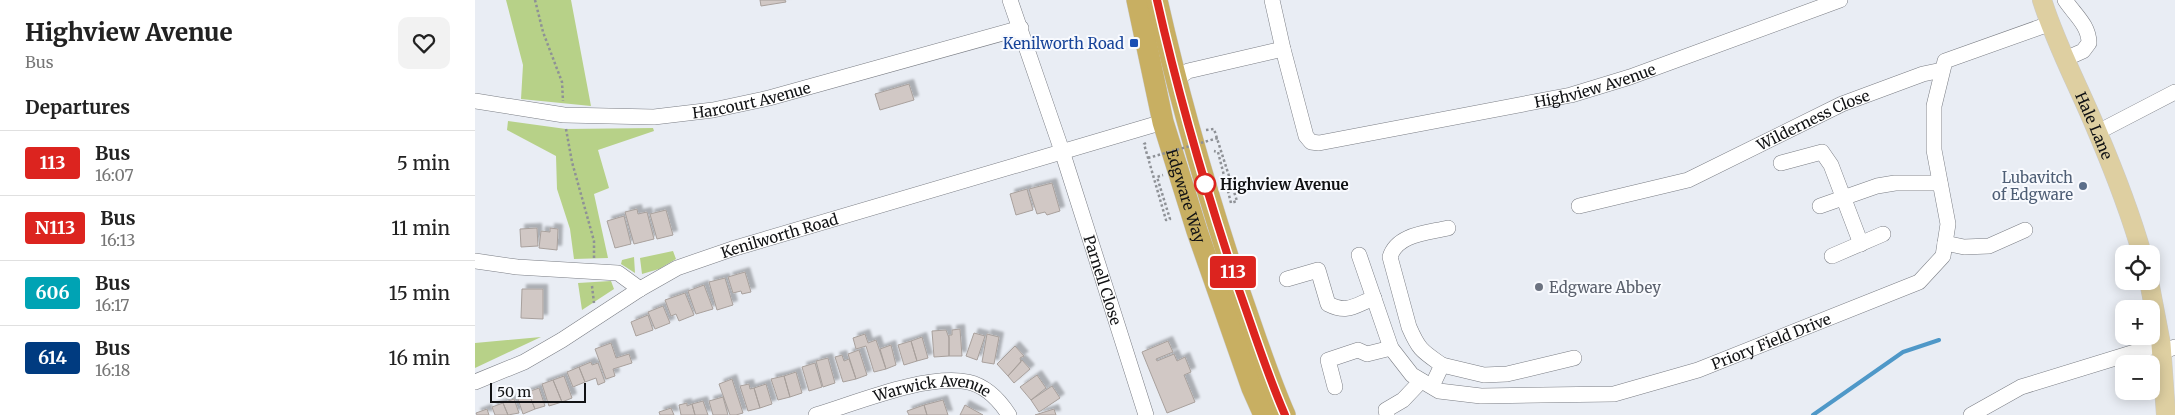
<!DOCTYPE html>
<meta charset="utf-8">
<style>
body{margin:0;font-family:Merriweather,serif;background:#f2f2f2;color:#222;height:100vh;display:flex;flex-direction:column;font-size:19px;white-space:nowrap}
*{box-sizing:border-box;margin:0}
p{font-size:16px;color:#767676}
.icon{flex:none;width:28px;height:28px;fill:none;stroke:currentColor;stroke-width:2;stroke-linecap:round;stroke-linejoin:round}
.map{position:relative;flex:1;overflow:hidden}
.drawer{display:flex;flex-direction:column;background:#fff;width:475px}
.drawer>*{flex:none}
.badge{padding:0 10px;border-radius:4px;font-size:18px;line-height:32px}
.buttons{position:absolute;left:1640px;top:245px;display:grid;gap:10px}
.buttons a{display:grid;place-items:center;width:45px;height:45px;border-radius:10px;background:#fff;box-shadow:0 2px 12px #0003;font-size:25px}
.scale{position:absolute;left:15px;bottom:12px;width:96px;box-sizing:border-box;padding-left:5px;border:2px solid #111214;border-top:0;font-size:14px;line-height:18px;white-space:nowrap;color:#111214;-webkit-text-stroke:4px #f8fafe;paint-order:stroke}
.map>.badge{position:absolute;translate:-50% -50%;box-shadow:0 0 0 2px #fff}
h2{padding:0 25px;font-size:19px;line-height:45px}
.round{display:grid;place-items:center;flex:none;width:52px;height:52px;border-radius:10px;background:#f2f2f2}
.headline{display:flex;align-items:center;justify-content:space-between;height:85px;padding:0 25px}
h1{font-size:24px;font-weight:800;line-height:38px}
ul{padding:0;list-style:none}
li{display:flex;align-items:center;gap:15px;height:65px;padding:0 25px;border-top:1px solid #e0e0e0}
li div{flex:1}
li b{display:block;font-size:19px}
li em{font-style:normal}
li .badge{min-width:55px;font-weight:700;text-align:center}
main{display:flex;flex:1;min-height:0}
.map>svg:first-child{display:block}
</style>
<main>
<section class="drawer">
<div class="headline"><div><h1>Highview Avenue</h1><p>Bus</p></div><a class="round"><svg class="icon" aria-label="heart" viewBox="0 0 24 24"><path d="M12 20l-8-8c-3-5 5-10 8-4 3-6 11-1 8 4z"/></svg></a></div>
<h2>Departures</h2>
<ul>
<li><span class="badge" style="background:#dc241f;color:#fff">113</span><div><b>Bus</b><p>16:07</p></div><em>5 min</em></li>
<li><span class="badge" style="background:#dc241f;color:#fff">N113</span><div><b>Bus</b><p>16:13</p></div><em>11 min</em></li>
<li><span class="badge" style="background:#00a3b4;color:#fff">606</span><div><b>Bus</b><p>16:17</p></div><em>15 min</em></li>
<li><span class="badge" style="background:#003b80;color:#fff">614</span><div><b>Bus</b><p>16:18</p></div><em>16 min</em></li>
</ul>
</section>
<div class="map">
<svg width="1700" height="415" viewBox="0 0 1700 415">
<defs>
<filter id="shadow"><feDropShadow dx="4.5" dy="-4.5" stdDeviation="1" flood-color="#0004"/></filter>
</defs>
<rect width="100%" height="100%" fill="#e9edf4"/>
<path fill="#b7d188" d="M31,0h65l20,106 -70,-7 2,-34z
M33,121l58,8 87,-1 1,3 -56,19 11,38 -15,6 14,64 -34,1 -4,-30 -13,-40 -1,-33 -49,-26z
M198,251l3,8 -17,10 -17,5 -2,-16z
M159,257l1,16 -14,-9 1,-4z
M136,281l3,8 -32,21 -4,-27z
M66,337l-66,31v-25z"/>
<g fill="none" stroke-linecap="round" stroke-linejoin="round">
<path stroke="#4f98c8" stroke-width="4" d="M1338,415l90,-63 36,-12"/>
</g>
<path fill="#d1c8c5" stroke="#a8a09c" filter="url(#shadow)" d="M285,0h25l1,2 -25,4z
M434,84l5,16 -34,10 -5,-16z
M577,183l8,28 -13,4 -2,-3 -8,2 -8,-25z
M552,189l6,21 -17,5 -6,-21z
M162,209l1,5 9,-2 7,27 -20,5 -9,-32z
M191,210l7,25 -16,4 -7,-25z
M149,216l7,28 -16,4 -8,-27z
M62,228l1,18 -17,1 -1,-18z
M75,228l8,1 -1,21 -18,-2 2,-17 9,1z
M270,272l6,20 -9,2 -1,-3 -8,2 -5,-16z
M250,278l8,27 -16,5 -8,-28z
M229,285l9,24 -17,5 -8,-23z
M47,289h21v30l-22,-1z
M210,293l9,22 -15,6 -3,-7 -5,2 -6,-16z
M188,306l7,17 -15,6 -7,-17z
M173,315l5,15 -17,6 -5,-14z
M485,329l2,27h-13v-21h3v-5z
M471,330l3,8v18l-15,1 -2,-26z
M499,333l11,3 -8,24 -11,-4z
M390,334l3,9 8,-3 10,29 -12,3 -8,-26 -10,3 -3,-11z
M512,334l12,3 -5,27 -12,-2z
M447,337l6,21 -11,3 -6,-20z
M436,341l6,20 -13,4 -6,-20z
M693,341l5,11 -17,7 1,2 17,-7 3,7 8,-4 6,15 -7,3 11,27 -28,11 -25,-61z
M136,343l5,15 13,-4 3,9 -19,6 2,7 -9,3 -11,-30z
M416,345l5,20 -10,4 -6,-20z
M540,346l9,10 -4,2 1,4 -13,14 -11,-12z
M384,350l8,25 -11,4 -8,-25z
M367,355l2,6 5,-2 7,20 -13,3 -8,-25z
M353,358l7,25 -12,4 -7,-26z
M547,360l8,9 -16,14 -6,-7z
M116,362l1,3 6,-2 7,19 -7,3 -2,-7 -11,4 -6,-15z
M340,363l7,24 -13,4 -7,-24z
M104,367l6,15 -12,5 -6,-15z
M321,372l6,21 -12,4 -6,-21z
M562,375l9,13 -15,12 -11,-13z
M89,376l8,22 -10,4 -9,-22z
M309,376l6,21 -12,3 -7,-21z
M257,379l11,34 -7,2h-6l-11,-31z
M78,380l9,22 -13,4 -7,-22z
M274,384l1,5 4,-1 6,20 -12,3 -8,-25z
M291,384l6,20 -12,4 -6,-20z
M577,386l8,12 -21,14 -8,-12z
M64,388l6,18 -10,3 -7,-17z
M53,392l7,17 -12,5 -6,-18z
M248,397l5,18h-15l-4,-14z
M39,399l5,14 -11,2 -5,-12z
M468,400l5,15h-21l-3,-10z
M228,401l5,14h-13l-3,-11z
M28,403l5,12h-13l-3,-8z
M212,403v3l5,-2 3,11h-14l-2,-10z
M449,405l3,10h-18l-2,-4z
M490,405l18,10h-23z
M196,408l3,7h-14l-1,-3z
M12,409l2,6h-12l-1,-2z
M579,409l2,6h-21z"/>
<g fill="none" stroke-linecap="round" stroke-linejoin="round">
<g stroke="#7a7d84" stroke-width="16">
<g id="minor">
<path id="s1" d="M535,0l52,151 84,264"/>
<path id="s2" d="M797,0l11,49 23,87 5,6 8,1 252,-48 59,-18 210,-77"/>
<path d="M1590,59l18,-8 6,-8c0,-18 -15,-29 -24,-43"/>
<path d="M700,80l13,-9 95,-22"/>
<path id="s3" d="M0,101l89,14 90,2 59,-7 56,-12 252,-70"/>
<path d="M1623,132l77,-40"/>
<path d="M1306,163l41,-11 9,13 30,79"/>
<path id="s4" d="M1104,206l109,-26 154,-76 81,-30 19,-4"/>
<path d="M1345,206l57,-20 18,-3h45"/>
<path d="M1470,243l19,4 25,-1 36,-16"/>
<path id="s5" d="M884,255l32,93 21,27 27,16 42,5 133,-2 84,-24 221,-88 24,-26 5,-32 -14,-74v-44l11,-45 104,-37"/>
<path d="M1357,256l51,-22"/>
<path d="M0,261l42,6 101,6 22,16"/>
<path d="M812,279l31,-9 10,34c20,10 27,1 46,-6"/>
<path d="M1687,352l13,-5"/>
<path d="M967,365l42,10 23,-1 67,-16"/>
<path id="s6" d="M0,382l49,-20 38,-22 78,-51 37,-21 55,-19 431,-127"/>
<path d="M957,386l10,-21c-20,-14 -23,-15 -33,-38l-19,-70c7,-23 37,-24 58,-29"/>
<path d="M860,387l-7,-27 30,-10 9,4 24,-6"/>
<path id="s7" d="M341,415c43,-13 109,-41 152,-33 18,4 32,19 41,33"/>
<path d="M912,415l-1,-5 17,-10 18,-19"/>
<path d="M1496,415l50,-28 140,-43"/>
</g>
</g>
<g stroke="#cbcbcb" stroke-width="20">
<g id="major">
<path id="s8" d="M1567,0c14,45 37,87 55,131 17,40 33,81 45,123"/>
<path d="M1674,281l12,63 5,71"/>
</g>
</g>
<g stroke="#cbcbcb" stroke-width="22">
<g id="highway">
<path id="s9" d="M662,0l26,122 34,109 55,157 12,27"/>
<path d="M682,0c22,98 50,194 82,290 15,42 28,84 46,125"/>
</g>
</g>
<path stroke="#8e9196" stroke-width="2.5" stroke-dasharray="2.5 2.5" stroke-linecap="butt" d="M60,0l8,32 19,50 1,19
M91,129l6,33 22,79v17
M731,130l8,-1 23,72 -6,2 -13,-51 -4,-1
M671,143l-2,1 22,76 4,-1 -13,-42 6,-2
M117,286l2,17"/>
<use href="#minor" stroke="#fff" stroke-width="15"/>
<use href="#major" stroke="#decfa1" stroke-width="19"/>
<use href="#highway" stroke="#c8af62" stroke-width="21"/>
<path stroke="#8e9196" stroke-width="2.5" stroke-dasharray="2.5 2.5" stroke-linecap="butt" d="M673,158l70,-20"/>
</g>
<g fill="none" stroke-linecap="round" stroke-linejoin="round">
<g stroke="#fff" stroke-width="11">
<path id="line" d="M682,0c22,98 50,194 82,290 15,42 28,84 46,125"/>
</g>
<use href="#line" stroke="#dc241f" stroke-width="8"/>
</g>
<rect fill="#1a4fb4" stroke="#f8fafe" stroke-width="2" x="654" y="38" width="10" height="10" rx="2.5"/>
<circle fill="#fff" stroke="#dc241f" stroke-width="2.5" cx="730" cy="184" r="10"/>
<circle fill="#5c6f8a" stroke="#f8fafe" stroke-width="2" cx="1608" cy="186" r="5"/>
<circle fill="#6b7280" stroke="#f8fafe" stroke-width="2" cx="1064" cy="287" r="5"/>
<g text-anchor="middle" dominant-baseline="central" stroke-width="4" stroke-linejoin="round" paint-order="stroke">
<g font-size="15" fill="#164399" stroke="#f8fafe" text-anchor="end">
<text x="649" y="43">Kenilworth Road</text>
</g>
<g font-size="15" fill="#111214" stroke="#f8fafe">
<text stroke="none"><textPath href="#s2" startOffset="438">Highview Avenue</textPath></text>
<text stroke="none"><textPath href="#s3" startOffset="279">Harcourt Avenue</textPath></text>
<text stroke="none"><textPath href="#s4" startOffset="251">Wilderness Close</textPath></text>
<text stroke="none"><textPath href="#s8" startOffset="136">Hale Lane</textPath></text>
<text stroke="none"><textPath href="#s9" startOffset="202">Edgware Way</textPath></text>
<text stroke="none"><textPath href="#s6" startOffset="340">Kenilworth Road</textPath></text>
<text stroke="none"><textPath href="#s1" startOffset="295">Parnell Close</textPath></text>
<text stroke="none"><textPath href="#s5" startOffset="505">Priory Field Drive</textPath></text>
<text stroke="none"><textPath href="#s7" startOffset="121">Warwick Avenue</textPath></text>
</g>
<g font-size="15" fill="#4e5e75" stroke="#f8fafe" text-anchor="end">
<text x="1598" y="177">Lubavitch<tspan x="1598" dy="17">of Edgware</tspan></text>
</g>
<g font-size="15" font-weight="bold" fill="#111214" stroke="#f8fafe" text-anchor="start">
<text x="745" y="184">Highview Avenue</text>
</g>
<g font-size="15" fill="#5b616d" stroke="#f8fafe" text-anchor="start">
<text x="1074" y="287">Edgware Abbey</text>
</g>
</g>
</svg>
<div class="buttons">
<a><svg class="icon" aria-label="locate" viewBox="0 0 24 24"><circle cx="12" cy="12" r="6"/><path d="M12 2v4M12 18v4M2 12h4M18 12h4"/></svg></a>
<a>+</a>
<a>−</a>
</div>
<div class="scale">50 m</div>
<b class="badge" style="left:758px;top:272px;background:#dc241f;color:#fff">113</b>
</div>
</main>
